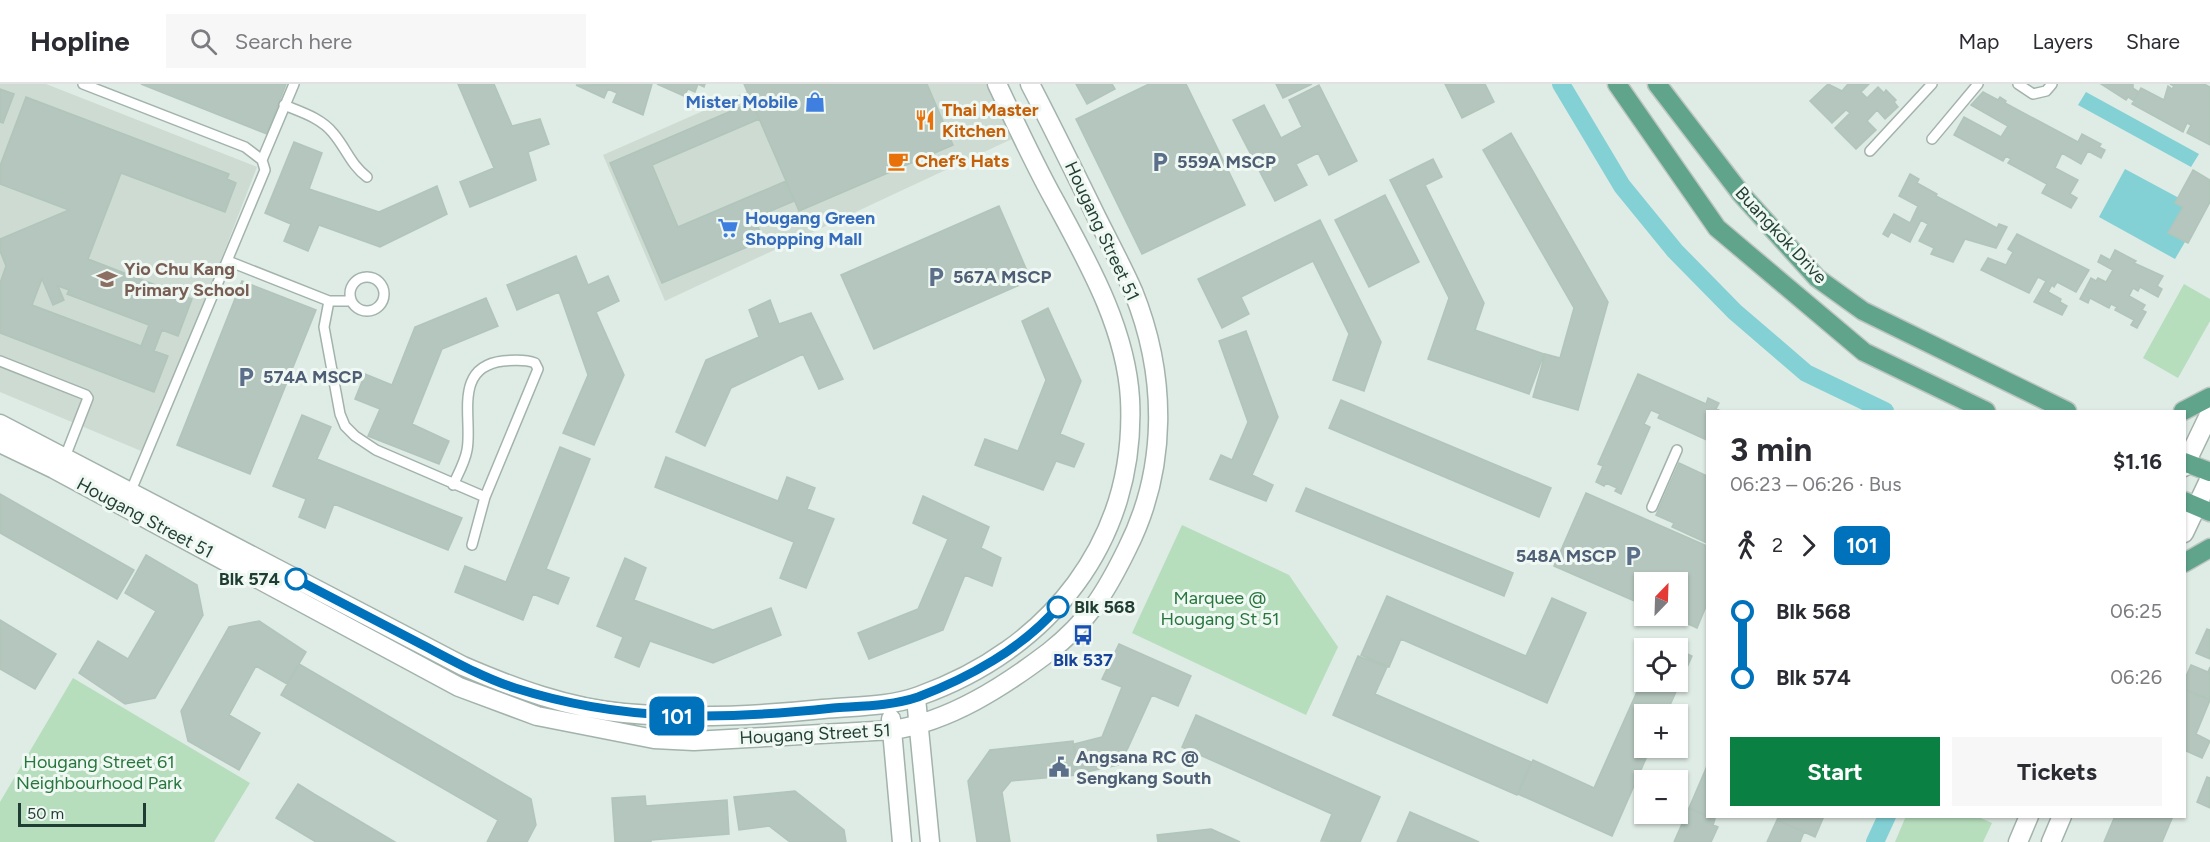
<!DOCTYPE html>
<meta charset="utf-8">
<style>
body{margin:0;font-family:Figtree,sans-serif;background:#f7f7f7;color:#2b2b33;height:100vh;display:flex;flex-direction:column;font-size:22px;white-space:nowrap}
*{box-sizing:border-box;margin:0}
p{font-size:20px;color:#7c7c81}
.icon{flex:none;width:33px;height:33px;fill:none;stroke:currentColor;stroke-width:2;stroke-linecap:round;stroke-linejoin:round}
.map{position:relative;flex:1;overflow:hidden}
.side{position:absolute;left:1706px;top:326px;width:480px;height:408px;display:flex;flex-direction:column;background:#fff;border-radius:0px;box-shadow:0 2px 4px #0004}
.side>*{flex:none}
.badge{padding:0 12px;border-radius:9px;font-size:21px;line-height:39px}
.needle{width:39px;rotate:23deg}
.buttons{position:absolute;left:1634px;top:488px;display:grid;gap:12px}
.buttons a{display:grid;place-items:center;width:54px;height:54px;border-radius:0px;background:#fff;box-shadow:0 2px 4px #0004;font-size:30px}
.scale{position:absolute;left:18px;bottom:15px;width:128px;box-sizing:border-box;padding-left:6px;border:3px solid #1f3d32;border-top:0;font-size:16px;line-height:21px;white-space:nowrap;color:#1f3d32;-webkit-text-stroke:4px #f0f8f3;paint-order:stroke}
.map>.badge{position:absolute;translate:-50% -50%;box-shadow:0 0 0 3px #fff}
.legs{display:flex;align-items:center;gap:9px;height:66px;padding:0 24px;font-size:20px}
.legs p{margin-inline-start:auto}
.headline{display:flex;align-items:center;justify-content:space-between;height:102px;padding:0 24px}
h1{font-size:33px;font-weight:700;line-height:45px}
.button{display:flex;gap:12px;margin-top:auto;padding:12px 24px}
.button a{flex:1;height:69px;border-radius:0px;background:#0b8043;color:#fff;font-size:24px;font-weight:700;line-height:69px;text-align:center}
.button a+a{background:#f7f7f7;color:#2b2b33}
ul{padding:0 24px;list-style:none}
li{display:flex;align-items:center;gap:21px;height:66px;font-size:22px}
li i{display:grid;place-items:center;width:9px;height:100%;margin:0 8px;background:currentColor}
li i::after{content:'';width:15px;height:15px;margin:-8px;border:4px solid;border-radius:50%;background:#fff}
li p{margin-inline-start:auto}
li:first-child i{background:linear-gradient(#0000 50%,currentColor 0)}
li:last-child i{background:linear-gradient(currentColor 50%,#0000 0)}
header{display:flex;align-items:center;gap:36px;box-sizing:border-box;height:84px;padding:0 30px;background:#fff;border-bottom:2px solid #e1e1e2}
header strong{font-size:28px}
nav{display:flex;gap:33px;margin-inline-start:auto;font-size:21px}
.search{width:420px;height:54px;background:#f7f7f7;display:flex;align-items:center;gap:15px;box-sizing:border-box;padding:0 21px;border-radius:0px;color:#7c7c81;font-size:22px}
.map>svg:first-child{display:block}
</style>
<header>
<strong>Hopline</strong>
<div class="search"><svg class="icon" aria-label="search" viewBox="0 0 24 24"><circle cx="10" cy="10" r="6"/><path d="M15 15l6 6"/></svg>Search here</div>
<nav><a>Map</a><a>Layers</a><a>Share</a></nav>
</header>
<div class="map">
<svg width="2210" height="758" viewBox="0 0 2210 758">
<rect width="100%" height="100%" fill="#dfebe5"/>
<path fill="#cddbd3" d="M0,0h46l211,83 -111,286 -146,-61z
M751,0h235l28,54 -349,163 -62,-146 150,-66z"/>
<path fill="#b6debd" d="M2184,200l26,15v22l-32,57 -35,-20z
M1182,441l107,50 49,72 -32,68 -174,-82z
M73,594l177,105 -36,59h-214v-40z
M1906,732h70l16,7 -9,19h-88z"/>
<path fill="#83d1d5" d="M2086,8l113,62 -8,13 -113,-62z
M2125,85l54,29 -3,5 7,4 -14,26 16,9 -10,17 -76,-42z"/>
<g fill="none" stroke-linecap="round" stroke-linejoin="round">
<path stroke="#83d1d5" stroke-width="18" d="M1561,0l61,102 53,65 60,61 71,61 79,38
M1875,758l12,-26"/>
</g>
<path fill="#b4c6bd" stroke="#b1c5bb" stroke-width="1.5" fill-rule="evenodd" d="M141,0h145l-19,50z
M458,0h36l18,42 28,-7 9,25 -21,8 8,28 -66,27 -10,-25 34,-14z
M652,0l-9,31 -30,-13 4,-9 -9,-4 -4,9 -28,-13z
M657,0h48l-1,3 -6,-3 -3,8 -7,-3 -4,7z
M744,0h183l26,61 -154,66z
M1076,0h36l3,5 -28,15z
M1149,0h37l59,121 -103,49 -66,-135z
M1276,0h36l-29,14z
M1445,0h40l9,18 -32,16z
M1828,0l14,7 6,-7h21l-8,8 6,6 11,-11 6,6 2,-3 10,10 -2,2 4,5 -13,12 -8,-9 -10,11 9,9 -20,19 -21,-21 15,-15 -4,-3 -14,13 -22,-22z
M2101,0h32v4l6,4 -5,9 -6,-4 -2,3z
M2170,0h34l6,3v58l-23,-12 4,-8 -4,-2 -4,9 -51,-28 9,-16 23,12 4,-14 4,3 2,-3z
M1319,1l38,76 -28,14 -11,-22 -22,11 11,21 -32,16 -42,-81 31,-15 17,33 21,-11 -13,-27z
M0,5l14,5 -11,29 -3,-1z
M1983,8l15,8 2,-3 6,4 -1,2 73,39 4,-8 19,10 -2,3 6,3 -4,8 -13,-7 -7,13 -19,-11 -7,15 23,12 -8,14 7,4 -6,10 -29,-15 5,-9 -39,-21 3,-4 -5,-3 -3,5 -49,-26 10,-18 37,20 7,-11 -37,-21z
M26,13l203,77 -2,5 9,4 -11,29 -104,-39 -33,86 104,40 -14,37 -16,-6 -8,21 14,5 -14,36 -154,-59v-50l6,-17 -6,-15v-12l69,-29 -69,-26v-18zM42,195l11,26 11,-5 -6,-14 11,4 -2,4 82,31 -8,21 -109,-41z
M752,18l7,17 -107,46 26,62 108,-46 8,20 -40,17 10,22 -102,43 -52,-120z
M1511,49l97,169 -30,108 -45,-13 12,-43 15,4 14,-50 -91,-158z
M294,58l28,11 -13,36 70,23 58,-26 10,28 -67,33 -61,-22 -11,26 -24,-10 7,-17 -26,-11z
M1433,75l9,18 -17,8 59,118 -9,27 69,24 -15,40 -101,-35 21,-61 -59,-118z
M2193,86l17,10v22l-22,41 -20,-10 15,-26 -8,-4z
M1910,90l9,5 -2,4 20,11 -1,2 61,32 2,-4 8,3 -11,21 -31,-9 -12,23 -22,-8 3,-6 -15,-7 9,-17 -7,-4 -11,22 -19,-10 -3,5 -5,-3 11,-20 16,9 8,-17 -19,-10z
M1385,111l34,67 -50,25 -34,-67z
M999,122l32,74 -157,69 -33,-74z
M1320,136l61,122 -17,49 -31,-11 16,-46 -36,-73 -72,36 8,17 -27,14 -24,-49z
M2017,150l72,36 -13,22 -19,-10 -3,5 -2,-2 -4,7 13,7 -1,3 7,4 -5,9 -28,-13 12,-21 -8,-4 -9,16 -48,-23 7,-12 18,7 7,-13 -5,-3z
M2115,166l21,11 -2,2 29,13 -6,10 5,3 -4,8 -18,-10 -2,4 -5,-3 -4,8 16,9 -3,5 4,2 -9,16 -6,-3 3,-5 -19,-10 2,-3 -6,-3 -2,4 -19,-10 -2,5 -8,-4 11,-21 5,3 2,-3 8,4 7,-12 -15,-8 3,-7 9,5z
M576,172l12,29 20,-9 11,25 -23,11 28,63 -30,70 -31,-12 25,-58 -29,-83 -42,18 -10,-25z
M242,197l74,29 -66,164 -73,-29z
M486,214l12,28 -56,23 -30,75 37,17 -10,23 -71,-28 12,-27 -25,-10 10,-25 27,11 23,-58z
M770,216l9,24 32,-11 32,66 -24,10 -16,-35 -72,34 -26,58 -29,-14 30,-72 53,-23 -10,-27z
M1048,224l33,73 -21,53 24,10 -10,23 -18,-6 -13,29 -68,-25 10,-26 33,12 28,-71 -24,-59z
M1246,247l32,86 -26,58 21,10 -7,16 -56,-22 11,-24 11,5 16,-38 -29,-81z
M1638,290l68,30 2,-6 11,5 -3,6 5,2h-14v29l-49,-22 2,-4 -9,-4 -7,14 6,3 -29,67 -6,-3 2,-3 -11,-5 -2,3 -8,-4 7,-16 -5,-2z
M1341,316l210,88 -12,29 -210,-89z
M302,331l29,12 -14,32 145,59 -14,32 -114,-46 -9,24 -26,-11 7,-18 -33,-13z
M560,363l30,12 -44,110 23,9 -11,26 -25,-10 -10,26 -68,-28 10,-26 41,16z
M666,373l112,44 9,-24 28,11 -8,21 27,10 -28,69 -26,-10 14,-36 -139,-55z
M1679,379l28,13v67l-35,-16 2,-4 -18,-8z
M1306,404l207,85 -9,23 -208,-85z
M1586,409l121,53v58l-10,24 -29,-13h9v-33h-33v23l-90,-39z
M0,410l134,76 -17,29 -117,-66z
M923,412l66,31 -8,21 20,10 -9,28 -27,-11 -22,55 -74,29 -11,-26 60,-24 30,-70 -35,-16z
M146,471l51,30 6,30 -48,83 -30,6 -46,-31 19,-32 30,18 28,-48 -31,-18z
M625,474l21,10 -12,32 79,30 58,-22 10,27 -68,28 -63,-22 -11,26 -24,-10 8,-20 -26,-11z
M1387,512l139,60 26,-58 34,15 -39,90 -146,-64 -12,28 -28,-12z
M0,536l56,34 -21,35 -35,-20z
M259,537l47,31 -19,32 -31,-18 -27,49 31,18 -21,37 -51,-29 -7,-30 48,-84z
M2207,545l3,1v29l-14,-6z
M1119,560l72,32 -13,30 -26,-11 -24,53 -10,17 -41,9 -3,-30 28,-7 20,-50 -20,-8z
M1677,565l15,7 -26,58h-22v33h7l-39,89 -94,-42 15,-34 61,28 50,-112v5h33z
M1358,572l29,11 -12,27 156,68 -14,33 -184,-80z
M299,580l232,135 5,26 -9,17h-40l11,-22 -217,-125z
M2191,581l17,7 2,-5v33l-26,-11v-8z
M2184,605l26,11 -14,34 14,7 -8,17 -18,-8z
M1196,631l184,82 -20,45 -39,-1 11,-27 -150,-67z
M1073,657l4,34 -66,6 -9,11 8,50h-33l-9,-61 22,-31z
M1707,682v50l-18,-8z
M2207,693l3,1v30l-13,-6z
M298,700l16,10 81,48h-79l-40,-24z
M795,707l49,39 2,12h-56l-21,-16 -30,4 -5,-33z
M645,712l1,10 81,-6 2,34 -78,6v2h-36l-3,-44z
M1689,724l26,11 -2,6 5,2 -7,15h-37z
M1410,728l69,30h-82z
M1779,732h45l-9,21 -38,-17z
M2115,732h58l-11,26h-58z
M1777,736l27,12 -4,10h-33z
M1211,745l29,13h-82l-1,-7z"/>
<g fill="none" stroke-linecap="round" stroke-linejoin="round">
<g stroke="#a2b3ac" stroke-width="12">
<path id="service" d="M83,0l162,63 17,13 3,10 -135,323
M2018,0l15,10 13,-3 6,-7
M284,21c17,7 37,13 49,28 13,15 18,32 34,44
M1932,55l46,-55
M1870,67l62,-67
M262,76l32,-76
M228,177l101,40h21
M350 210a17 17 0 1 1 34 0a17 17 0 1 1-34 0Z
M329,217l-5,26 16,87 5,12 10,10 21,14 109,47
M0,277l86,34 2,3 -23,59
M453,401c5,-11 12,-23 14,-35 6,-30 -15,-83 36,-89 10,-1 22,-2 32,2l3,6 -53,128 -13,48
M1652,423l25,-57"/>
</g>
<g stroke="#a2b3ac" stroke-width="21">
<path id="minor" d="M0,340l463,242c51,22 105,42 161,47 66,6 133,3 199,-4 31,-3 66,-2 96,-13 130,-46 218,-155 211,-297 -4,-70 -41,-135 -74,-196 -22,-39 -40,-79 -59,-119
M0,359l54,26 405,218 78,29 117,23 40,2 199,-11c57,-9 110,-43 156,-78 39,-31 56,-58 78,-103 41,-81 40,-174 6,-258 -11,-25 -24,-49 -36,-73 -22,-45 -44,-90 -67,-134
M916,614l14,144
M891,635l11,123"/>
</g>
<g stroke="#a2b3ac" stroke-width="21">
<path id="tertiary" d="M2184,383l26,-54
M2184,449l26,-55
M2018,758l11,-26
M2051,758l11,-26"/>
</g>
<g stroke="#bcc5c2" stroke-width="21">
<path id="primary" d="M1617,0l100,144 147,124 122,59
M1657,0l85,111 75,83 46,33 204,100
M2183,327l27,-14
M2184,378l26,10
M2184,417l26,11
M2184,479l26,-15"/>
</g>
<use href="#service" stroke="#fff" stroke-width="9"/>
<use href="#minor" stroke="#fff" stroke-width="18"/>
<use href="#tertiary" stroke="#fff" stroke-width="18"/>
<use href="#primary" stroke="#61a48c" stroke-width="18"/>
</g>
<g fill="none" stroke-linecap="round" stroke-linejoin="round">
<g stroke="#fff" stroke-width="14">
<path id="line-1" d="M296,495c40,21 81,42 121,63 31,16 64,35 98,46 107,34 208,32 318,20 28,-2 59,-2 85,-11 50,-19 105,-49 140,-90"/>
</g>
<use href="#line-1" stroke="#0072bc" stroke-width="9"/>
</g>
<defs>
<g id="shop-bare" transform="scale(1.62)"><path d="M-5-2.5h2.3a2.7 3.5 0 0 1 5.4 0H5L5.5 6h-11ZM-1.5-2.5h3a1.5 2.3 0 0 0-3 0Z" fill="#3f7fe0" stroke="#f0f8f3" stroke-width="2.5" paint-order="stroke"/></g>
<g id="restaurant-bare" transform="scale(1.62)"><path d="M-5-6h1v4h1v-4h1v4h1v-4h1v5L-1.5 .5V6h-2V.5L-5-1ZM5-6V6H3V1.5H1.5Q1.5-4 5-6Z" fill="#e8710a" stroke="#f0f8f3" stroke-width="2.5" paint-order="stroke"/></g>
<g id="cafe-bare" transform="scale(1.62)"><path d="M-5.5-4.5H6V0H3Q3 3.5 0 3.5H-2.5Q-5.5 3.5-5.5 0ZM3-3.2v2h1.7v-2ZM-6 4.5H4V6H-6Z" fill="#e8710a" stroke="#f0f8f3" stroke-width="2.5" paint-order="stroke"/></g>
<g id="parking-bare" transform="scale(1.62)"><path d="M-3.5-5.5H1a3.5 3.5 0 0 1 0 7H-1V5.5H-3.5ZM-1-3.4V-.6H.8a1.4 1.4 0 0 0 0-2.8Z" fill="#5c6f8a" stroke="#f0f8f3" stroke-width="2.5" paint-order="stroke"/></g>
<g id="supermarket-bare" transform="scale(1.62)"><path d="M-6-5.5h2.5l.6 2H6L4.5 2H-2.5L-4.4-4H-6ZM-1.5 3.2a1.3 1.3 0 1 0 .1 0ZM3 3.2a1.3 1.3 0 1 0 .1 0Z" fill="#3f7fe0" stroke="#f0f8f3" stroke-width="2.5" paint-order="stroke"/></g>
<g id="school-bare" transform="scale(1.62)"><path d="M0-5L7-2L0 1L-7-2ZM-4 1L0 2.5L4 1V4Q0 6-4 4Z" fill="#8d6e63" stroke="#f0f8f3" stroke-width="2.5" paint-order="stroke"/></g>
<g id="bus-bare" transform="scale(1.62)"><path d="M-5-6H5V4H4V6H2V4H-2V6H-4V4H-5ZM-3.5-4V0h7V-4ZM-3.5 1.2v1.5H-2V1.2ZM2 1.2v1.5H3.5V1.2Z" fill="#1a4fb4" stroke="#f0f8f3" stroke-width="2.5" paint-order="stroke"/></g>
<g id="civic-bare" transform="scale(1.62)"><path d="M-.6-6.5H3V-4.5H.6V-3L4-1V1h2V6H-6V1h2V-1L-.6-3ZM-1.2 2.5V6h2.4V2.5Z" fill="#5c6f8a" stroke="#f0f8f3" stroke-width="2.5" paint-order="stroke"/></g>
</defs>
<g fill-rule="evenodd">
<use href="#shop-bare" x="815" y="18"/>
<use href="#restaurant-bare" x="925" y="36"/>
<use href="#cafe-bare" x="898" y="77"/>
<use href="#parking-bare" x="1160" y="78"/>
<use href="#supermarket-bare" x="728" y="144"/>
<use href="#parking-bare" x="936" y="193"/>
<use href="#school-bare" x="107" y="195"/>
<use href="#parking-bare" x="246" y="293"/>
<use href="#parking-bare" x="1633" y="472"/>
<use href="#bus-bare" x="1083" y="551"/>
<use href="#civic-bare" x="1059" y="683"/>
</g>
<g fill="#fff" stroke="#0072bc" stroke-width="3">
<circle cx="296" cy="495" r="10"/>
<circle cx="1058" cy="523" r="10"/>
</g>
<g text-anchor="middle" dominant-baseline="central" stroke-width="6" stroke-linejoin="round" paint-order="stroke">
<g font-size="18" font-weight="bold" fill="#366cbe" stroke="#f0f8f3" text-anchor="end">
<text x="798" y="18">Mister Mobile</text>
<text x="745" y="134" text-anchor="start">Hougang Green<tspan x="745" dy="21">Shopping Mall</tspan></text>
</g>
<g font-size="18" font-weight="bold" fill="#c56008" stroke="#f0f8f3" text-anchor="start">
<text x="942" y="26">Thai Master<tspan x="942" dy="21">Kitchen</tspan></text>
<text x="915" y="77">Chef’s Hats</text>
</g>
<g font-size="18" font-weight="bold" fill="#4e5e75" stroke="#f0f8f3" text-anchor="start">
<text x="1177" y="78">559A MSCP</text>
<text x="953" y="193">567A MSCP</text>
<text x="263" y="293">574A MSCP</text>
<text x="1616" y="472" text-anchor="end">548A MSCP</text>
<text x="1076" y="673">Angsana RC @<tspan x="1076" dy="21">Sengkang South</tspan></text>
</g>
<g font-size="18" fill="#1f3d32" stroke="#f0f8f3">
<text transform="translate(1102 147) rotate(65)">Hougang Street 51</text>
<text transform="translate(1781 151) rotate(47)">Buangkok Drive</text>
<text transform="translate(145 434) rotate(28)">Hougang Street 51</text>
<text transform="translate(815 650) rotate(-3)">Hougang Street 51</text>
</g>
<g font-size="18" font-weight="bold" fill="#785e54" stroke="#f0f8f3" text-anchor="start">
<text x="124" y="185">Yio Chu Kang<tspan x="124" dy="21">Primary School</tspan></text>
</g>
<g font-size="18" font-weight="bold" fill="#1f3d32" stroke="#f0f8f3" text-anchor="end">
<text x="280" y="495">Blk 574</text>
<text x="1074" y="523" text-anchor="start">Blk 568</text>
</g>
<g font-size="18" fill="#27763d" stroke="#f0f8f3">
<text x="1220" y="514">Marquee @<tspan x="1220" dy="21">Hougang St 51</tspan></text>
<text x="99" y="678">Hougang Street 61<tspan x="99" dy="21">Neighbourhood Park</tspan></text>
</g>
<g font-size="18" font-weight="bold" fill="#164399" stroke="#f0f8f3">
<text x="1083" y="576">Blk 537</text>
</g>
</g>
</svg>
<div class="buttons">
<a><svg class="needle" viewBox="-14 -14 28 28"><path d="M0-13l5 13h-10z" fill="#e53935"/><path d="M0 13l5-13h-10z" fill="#7c7c81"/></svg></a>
<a><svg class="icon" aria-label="locate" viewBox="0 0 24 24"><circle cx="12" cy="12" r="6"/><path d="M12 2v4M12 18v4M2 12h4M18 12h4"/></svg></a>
<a>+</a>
<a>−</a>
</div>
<div class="scale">50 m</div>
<b class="badge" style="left:677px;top:632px;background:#0072bc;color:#fff">101</b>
<section class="side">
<div class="headline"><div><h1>3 min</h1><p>06:23 – 06:26 · Bus</p></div><b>$1.16</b></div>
<div class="legs"><svg class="icon" aria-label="walk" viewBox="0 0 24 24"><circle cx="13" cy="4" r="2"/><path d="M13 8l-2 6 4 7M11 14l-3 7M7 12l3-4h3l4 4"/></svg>2<svg class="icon" aria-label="forward" viewBox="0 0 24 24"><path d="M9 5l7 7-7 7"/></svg><b class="badge" style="background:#0072bc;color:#fff">101</b></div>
<ul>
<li><i style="color:#0072bc"></i><b>Blk 568</b><p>06:25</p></li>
<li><i style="color:#0072bc"></i><b>Blk 574</b><p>06:26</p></li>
</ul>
<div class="button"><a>Start</a><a>Tickets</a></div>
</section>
</div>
